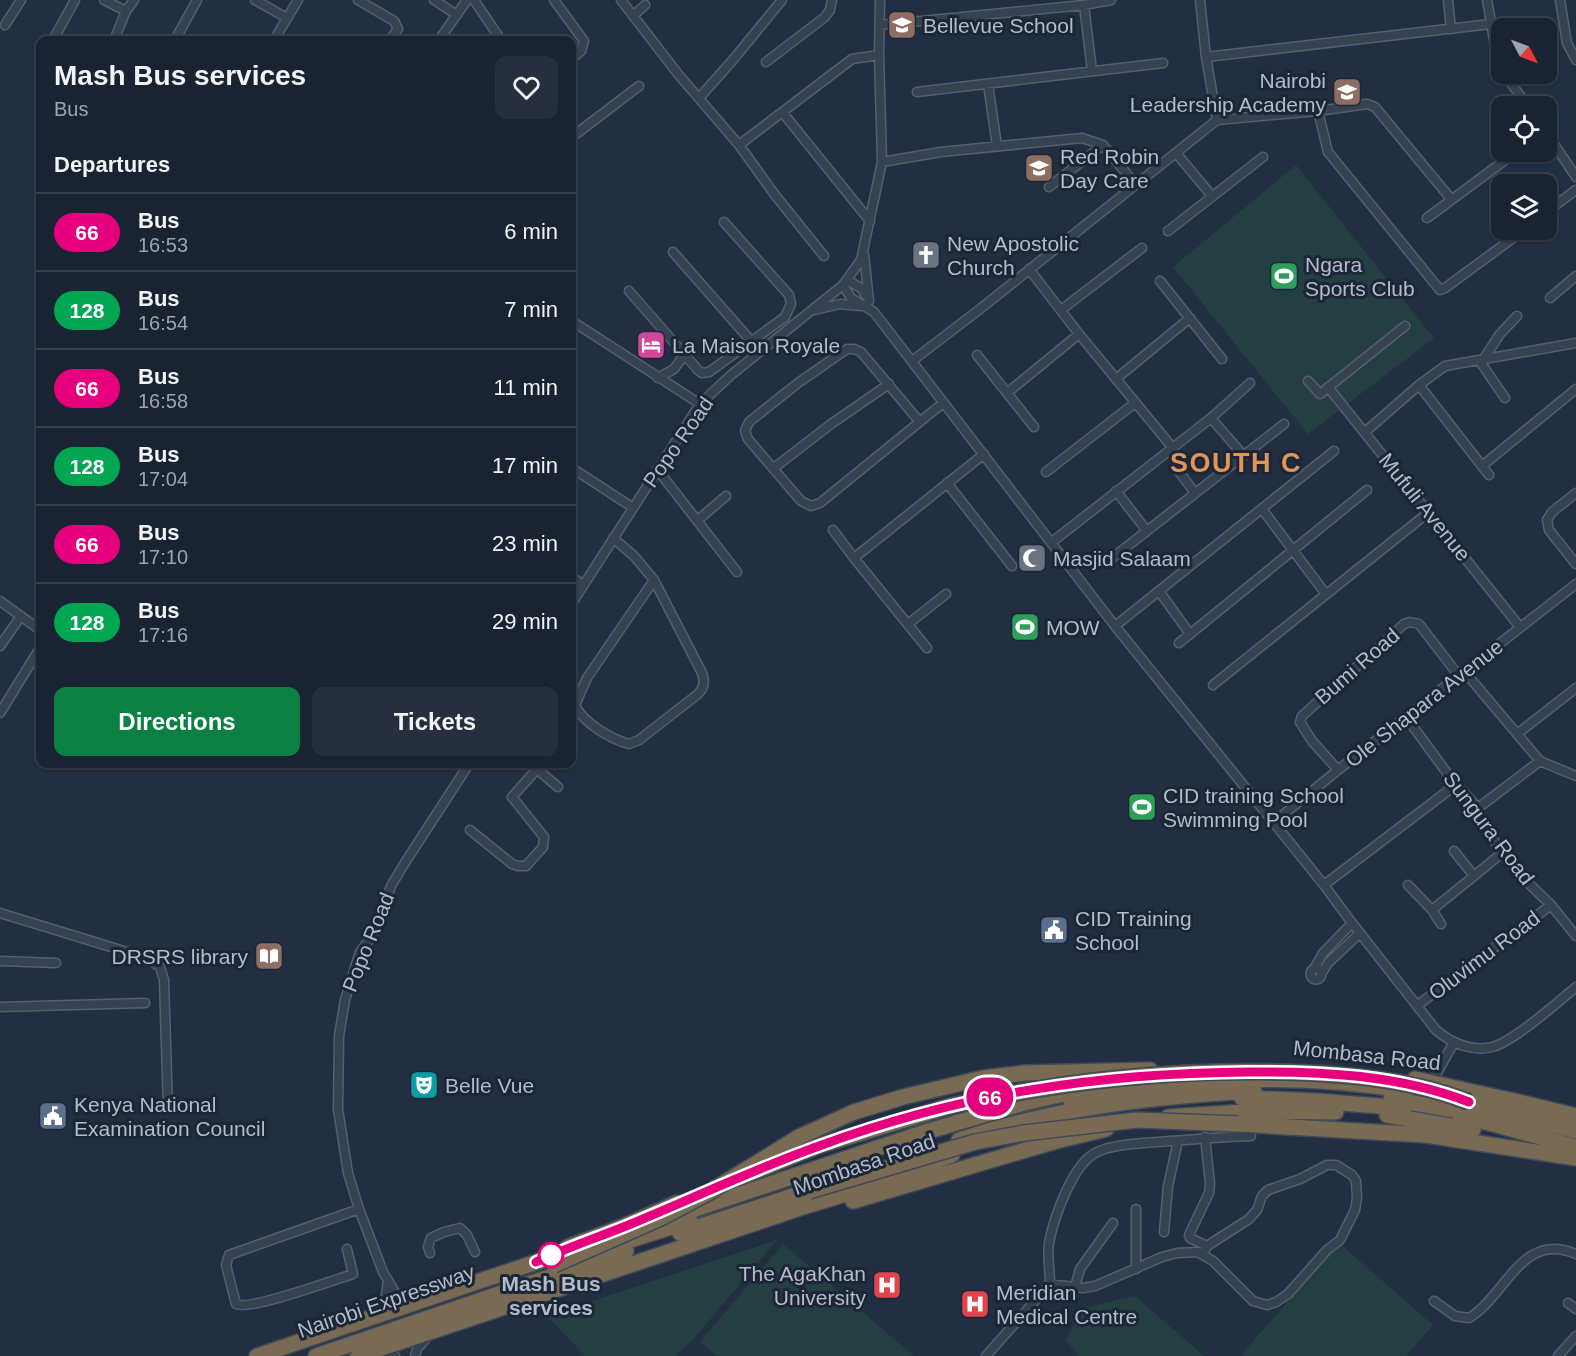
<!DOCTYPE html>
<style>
body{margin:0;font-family:Arial,sans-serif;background:#272f3e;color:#f1f3f6;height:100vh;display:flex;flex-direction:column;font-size:22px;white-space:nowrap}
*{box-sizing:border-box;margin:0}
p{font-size:20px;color:#9fa4ac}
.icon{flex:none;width:33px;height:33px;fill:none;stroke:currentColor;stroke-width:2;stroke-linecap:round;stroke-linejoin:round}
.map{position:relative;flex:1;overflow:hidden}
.sheet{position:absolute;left:36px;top:36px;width:540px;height:732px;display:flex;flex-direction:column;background:#1a2332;border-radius:12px;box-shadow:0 2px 4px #0004,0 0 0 2px #38404d}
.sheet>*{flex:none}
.badge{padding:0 12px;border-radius:20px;font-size:21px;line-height:39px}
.needle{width:39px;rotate:131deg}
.fabs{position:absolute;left:1491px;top:18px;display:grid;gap:12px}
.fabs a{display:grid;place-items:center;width:66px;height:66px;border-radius:12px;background:#1a2332;box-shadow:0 2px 4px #0004,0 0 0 2px #38404d;font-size:30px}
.map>.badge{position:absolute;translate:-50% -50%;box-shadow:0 0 0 3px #fff}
h2{padding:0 18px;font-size:22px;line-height:54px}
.round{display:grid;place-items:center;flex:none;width:63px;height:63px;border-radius:12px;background:#272f3e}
.overview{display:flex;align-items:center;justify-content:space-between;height:102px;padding:0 18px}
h1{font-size:28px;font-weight:700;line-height:45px}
.cta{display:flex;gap:12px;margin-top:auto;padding:12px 18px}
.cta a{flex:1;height:69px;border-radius:12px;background:#0b8043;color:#fff;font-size:24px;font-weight:700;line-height:69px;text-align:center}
.cta a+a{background:#272f3e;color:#f1f3f6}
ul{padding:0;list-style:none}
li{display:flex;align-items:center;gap:18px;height:78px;padding:0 18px;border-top:2px solid #38404d}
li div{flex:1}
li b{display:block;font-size:22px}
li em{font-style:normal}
li .badge{min-width:66px;font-weight:700;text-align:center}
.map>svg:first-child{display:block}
</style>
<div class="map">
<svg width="1576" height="1356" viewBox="0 0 1576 1356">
<rect width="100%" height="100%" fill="#222f42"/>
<path fill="#243f42" d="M1296,165l138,173 -126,96 -135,-167z
M777,1240l-86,102 -16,14h-90l-38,-40z
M1339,1243l94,82 -27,31h-161l-3,-2z
M783,1244l131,112h-197l-17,-14z
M1135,1296l69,60h-124l-15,-15 18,-33z"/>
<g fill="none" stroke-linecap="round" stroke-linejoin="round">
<g stroke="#555f6f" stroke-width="11">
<path id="street" d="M104,0l22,11
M255,0l32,18
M358,0l36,21 4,8 -8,11
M434,0l23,15
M474,0l27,40
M554,0l30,41 -3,10 -9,8
M621,0l57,74 61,71 36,50 49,61
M1200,0l6,57 11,63
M1448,0l3,29
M1487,0l11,62 4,7
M1560,0l7,43 9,17
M1084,5l8,66
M633,16l12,-11
M5,25l16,-25
M880,25l204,-20 27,-5
M53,40l22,-40
M114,40l12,-29 8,-11
M175,40l22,-40
M274,40l24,-40
M439,40l28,-40
M1206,57l285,-33
M766,62l59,-45 5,-7 2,-10
M1504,74l24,32
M988,84l9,62
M917,92l246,-29
M699,98l33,-37 50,-61
M1318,111l49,-7 8,3 76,92
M783,113l87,108
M1546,132l30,45
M572,137l67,-51
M739,145l113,-86 27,-4
M1176,153l36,43
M882,162l59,-10 141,-14 21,7 33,40
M1049,187l54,-42
M1546,212l30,-22
M1427,218l89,-66
M1168,231l95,-74
M673,252l78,89
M864,254l5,47
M1029,269l50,65 93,113
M847,280l14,8 6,9
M1160,281l62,78
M843,285l8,13 23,14 241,314 209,259 28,38 84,107c15,13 36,22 56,17 21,-5 66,-45 84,-60
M629,291l69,79 4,3 7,-1 76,-55 6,-13 -2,-9 -65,-73
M1550,298l26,-22
M814,310l26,-6 20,2
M1061,310l81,-62
M572,321l128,83
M977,355l57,72
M1479,360l26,38
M1483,360l17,-26 17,-18
M912,361l68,-52 237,-189 101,-9 10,41 112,138 5,-2 79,-58
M658,378l16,-9 11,-15
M1117,378l73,-60
M1308,381l12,13 85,-68
M1419,385l70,90
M1328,387l192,240
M1007,393l72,-59
M1211,418l32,37
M919,421l-58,-69 -7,-3h-7l-49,34 -49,39 -4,9 3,8 53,62 10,5 9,-3 123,-100
M1365,432l54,-47 26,-19 131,-23
M1482,466l94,-77
M572,468l60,39
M774,468l57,-44 58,-40
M657,469l80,103
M1177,469l18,24
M1046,472l89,-69
M947,483l65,83
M1116,491l31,40
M1576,493l-24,19 -5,8 2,10 27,34
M1262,509l63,84
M698,520l28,-24
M833,530l21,28
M613,538l21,18 20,24 47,91c4,8 4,16 -3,23l-59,46 -10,4c-18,-5 -46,-21 -54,-39l12,-27 67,-98
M1052,542l159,-124 39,-35
M1111,559l173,-135
M572,577l11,8
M1159,591l31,43
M0,601l40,29
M572,603l128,-199 31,-29 112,-90 18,-25 21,-98 -3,-107 1,-55
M908,624l38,-30
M1115,626l219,-175
M1179,643l188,-153
M0,646l21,-30
M927,648l-73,-90 130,-104
M1464,671l76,90 36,15
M1213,685l216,-173
M0,713l40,-65
M1406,717l44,60 28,31 4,14 20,31 19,23 30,29 25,31
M1517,734l59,-46
M1338,770l-26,-29 -12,-19 2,-6 102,-92 6,-2 9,2 40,52
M1478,808l62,-47
M1273,823l65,-53 238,-186
M470,830l42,34 6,2h8l17,-19 1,-10 -32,-40 25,-28 21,18
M1454,851l20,25 28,-23
M1324,885l133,-101
M1408,885l24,25 42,-34
M1432,910l9,14
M0,913l147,45 13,9 4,13 4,129
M0,961l56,2
M1310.5 974a5.5 5.5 0 1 1 11 0a5.5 5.5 0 1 1-11 0Z
M1314,969l9,-16 29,-30
M1322,973l6,-10 32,-30
M1418,1005l133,-100
M0,1007l145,-4
M1434,1083l3,-10 17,-31
M1205,1137l5,47 -1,9 -20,42 1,3 17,8
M1164,1232l4,-46 10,-45
M347,1249l6,25c-19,6 -104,37 -117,30l-10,-39 3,-10 130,-46
M430,1253l-2,-6 3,-9 13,-6 16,-4 7,7 8,17
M1203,1254l4,-8 42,-27 8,-9 5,-14 6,-6 32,-11 27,-14h9l16,10 4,6 1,17 -2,12 -15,30 -13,10 -39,44 -12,8 -9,3 -14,-4 -40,-40 -15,-9 -21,1 -15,4 -67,29 -12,2 -33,-4c0,-13 -3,-28 -1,-41 5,-26 24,-80 48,-91 18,-8 40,-8 59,-10 32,-2 63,-5 95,-6
M1136,1269v-60
M1075,1287l5,-18 33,-46
M1434,1301l21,15 14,2c37,-22 53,-88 107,-64
M409,1302l-8,-2 -4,-4 -14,-24 -24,-63 -11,-36 -10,-64 1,-73 6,-36 15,-48 13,-17 18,-49 15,-25 63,-97
M1568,1303l8,6
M376,1315l9,-12 3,-23
M379,1349l16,7
M415,1356l2,-7 13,-15
M986,1356l64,-72
M1558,1356l18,-20"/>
</g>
<g stroke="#3f4959" stroke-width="18">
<path id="highway" d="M1415,1079l108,24 53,13
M1242,1098l75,3 87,7
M1391,1099l80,14
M1458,1100l118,31
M1071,1101c107,-24 228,-29 337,-10
M1387,1115l86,15
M1168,1117l91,-6 77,1
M1460,1117l26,5 90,25
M1238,1124l188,11 150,23
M799,1137l55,-25 49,-15 80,-19 42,-5 125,-3
M959,1140c96,-32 195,-44 295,-49
M743,1176l75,-30 132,-40
M853,1201l203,-60 50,-12
M672,1217l250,-84 102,-30 57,-13
M680,1233l140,-46
M568,1247l54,-20 55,-24
M608,1247l82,-26
M257,1356l321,-108
M316,1356l310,-105
M358,1356l448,-150 53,-16 93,-35"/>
</g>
<use href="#street" stroke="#374251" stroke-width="8"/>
<use href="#highway" stroke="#786a53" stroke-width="15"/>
<g stroke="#3f4959" stroke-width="18" stroke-linecap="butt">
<path id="highway-bridge" d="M950,1106c114,-25 218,-37 335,-34 63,2 125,7 184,30
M809,1191l166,-49 49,-9 113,-13 101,4
M554,1265l107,-47 47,-25 91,-56"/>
</g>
<use href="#highway-bridge" stroke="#786a53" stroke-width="15"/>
</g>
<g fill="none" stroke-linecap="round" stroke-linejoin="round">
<g stroke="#fff" stroke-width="14">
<path id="line" d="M536,1262c28,-13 57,-23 85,-34 66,-27 131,-58 198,-82 141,-52 280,-73 430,-74 74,-1 150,3 220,30"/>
</g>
<use href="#line" stroke="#e6007e" stroke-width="9"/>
</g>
<defs>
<g id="school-square" transform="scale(1.5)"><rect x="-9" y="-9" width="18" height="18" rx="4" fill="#8d6e63" stroke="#1c2636"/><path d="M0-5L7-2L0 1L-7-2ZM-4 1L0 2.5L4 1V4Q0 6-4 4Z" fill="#fff"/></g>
<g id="church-square" transform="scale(1.5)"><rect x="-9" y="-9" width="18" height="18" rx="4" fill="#6b7280" stroke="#1c2636"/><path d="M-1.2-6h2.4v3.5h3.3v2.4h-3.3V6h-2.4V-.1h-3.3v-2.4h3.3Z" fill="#fff"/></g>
<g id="stadium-square" transform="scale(1.5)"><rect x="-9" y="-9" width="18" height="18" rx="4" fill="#2e9e5b" stroke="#1c2636"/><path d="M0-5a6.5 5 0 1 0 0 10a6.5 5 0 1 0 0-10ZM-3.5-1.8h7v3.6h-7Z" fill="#fff"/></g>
<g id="hotel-square" transform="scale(1.5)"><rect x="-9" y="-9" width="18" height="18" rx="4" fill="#d1479c" stroke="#1c2636"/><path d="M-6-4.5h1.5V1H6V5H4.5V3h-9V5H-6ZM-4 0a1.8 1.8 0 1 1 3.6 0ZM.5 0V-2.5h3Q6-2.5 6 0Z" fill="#fff"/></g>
<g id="mosque-square" transform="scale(1.5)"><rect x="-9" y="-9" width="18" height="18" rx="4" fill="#6b7280" stroke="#1c2636"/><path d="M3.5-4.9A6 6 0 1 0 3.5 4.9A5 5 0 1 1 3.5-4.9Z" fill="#fff"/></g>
<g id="civic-square" transform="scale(1.5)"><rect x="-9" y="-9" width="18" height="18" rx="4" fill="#5c6f8a" stroke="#1c2636"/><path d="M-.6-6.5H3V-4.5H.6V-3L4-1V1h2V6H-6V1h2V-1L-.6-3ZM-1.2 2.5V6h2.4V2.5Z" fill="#fff"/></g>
<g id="library-square" transform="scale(1.5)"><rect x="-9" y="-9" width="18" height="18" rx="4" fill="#8d6e63" stroke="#1c2636"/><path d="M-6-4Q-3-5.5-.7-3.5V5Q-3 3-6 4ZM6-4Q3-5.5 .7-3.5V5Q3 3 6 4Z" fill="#fff"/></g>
<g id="theatre-square" transform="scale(1.5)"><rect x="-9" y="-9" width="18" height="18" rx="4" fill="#0f9aa8" stroke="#1c2636"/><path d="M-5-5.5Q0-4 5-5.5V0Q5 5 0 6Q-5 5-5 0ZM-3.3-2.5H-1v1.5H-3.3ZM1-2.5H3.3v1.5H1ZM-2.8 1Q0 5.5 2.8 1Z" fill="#fff"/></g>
<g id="hospital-square" transform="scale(1.5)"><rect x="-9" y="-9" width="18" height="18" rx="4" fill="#e0444e" stroke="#1c2636"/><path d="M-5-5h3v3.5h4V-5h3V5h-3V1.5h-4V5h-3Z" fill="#fff"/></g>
</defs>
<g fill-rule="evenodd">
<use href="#school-square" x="902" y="25"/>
<use href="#school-square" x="1347" y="92"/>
<use href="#school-square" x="1039" y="168"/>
<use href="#church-square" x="926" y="255"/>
<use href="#stadium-square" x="1284" y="276"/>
<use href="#hotel-square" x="651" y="345"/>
<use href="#mosque-square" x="1032" y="558"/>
<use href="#stadium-square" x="1025" y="627"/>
<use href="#stadium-square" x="1142" y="807"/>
<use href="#civic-square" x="1054" y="930"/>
<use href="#library-square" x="269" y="956"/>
<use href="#theatre-square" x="424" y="1085"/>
<use href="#civic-square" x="53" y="1116"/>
<use href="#hospital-square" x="887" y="1285"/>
<use href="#hospital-square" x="975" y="1304"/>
</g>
<circle fill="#fff" stroke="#e6007e" stroke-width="3" cx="551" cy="1255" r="12"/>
<g text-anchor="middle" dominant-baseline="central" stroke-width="6" stroke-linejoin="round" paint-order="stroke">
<g font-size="21" fill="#b3bccc" stroke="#1c2636" text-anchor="start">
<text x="923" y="25">Bellevue School</text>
<text x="1326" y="80" text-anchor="end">Nairobi<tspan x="1326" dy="24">Leadership Academy</tspan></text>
<text x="1060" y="156">Red Robin<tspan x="1060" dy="24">Day Care</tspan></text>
<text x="947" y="243">New Apostolic<tspan x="947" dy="24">Church</tspan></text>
<text x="1305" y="264">Ngara<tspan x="1305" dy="24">Sports Club</tspan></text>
<text x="672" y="345">La Maison Royale</text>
<text x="1053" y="558">Masjid Salaam</text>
<text x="1046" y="627">MOW</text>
<text x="1163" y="795">CID training School<tspan x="1163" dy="24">Swimming Pool</tspan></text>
<text x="1075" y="918">CID Training<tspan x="1075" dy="24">School</tspan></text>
<text x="248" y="956" text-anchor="end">DRSRS library</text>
<text x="445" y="1085">Belle Vue</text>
<text x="74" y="1104">Kenya National<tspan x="74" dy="24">Examination Council</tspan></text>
<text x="866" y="1273" text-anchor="end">The AgaKhan<tspan x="866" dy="24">University</tspan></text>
<text x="996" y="1292">Meridian<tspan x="996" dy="24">Medical Centre</tspan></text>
</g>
<g font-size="21" fill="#b3bccc" stroke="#1c2636">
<text transform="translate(678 442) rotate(-55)">Popo Road</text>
<text transform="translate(1425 507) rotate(51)">Mufuli Avenue</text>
<text transform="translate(1357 666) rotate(-41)">Bumi Road</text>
<text transform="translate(1424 703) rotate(-38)">Ole Shapara Avenue</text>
<text transform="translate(1489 828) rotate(53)">Sungura Road</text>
<text transform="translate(368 942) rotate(-68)">Popo Road</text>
<text transform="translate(1484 955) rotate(-37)">Oluvimu Road</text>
<text transform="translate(1367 1055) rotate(6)">Mombasa Road</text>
<text transform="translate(864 1164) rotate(-19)">Mombasa Road</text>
<text transform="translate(386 1301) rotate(-19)">Nairobi Expressway</text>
</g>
<g font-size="21" font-weight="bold" fill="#b3bccc" stroke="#1c2636">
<text x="551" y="1283">Mash Bus<tspan x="551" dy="24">services</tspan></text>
</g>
<g font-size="27" font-weight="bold" letter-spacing="1.5" fill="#e0955a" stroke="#1c2636">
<text x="1236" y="463">SOUTH C</text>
</g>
</g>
</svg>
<div class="fabs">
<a><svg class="needle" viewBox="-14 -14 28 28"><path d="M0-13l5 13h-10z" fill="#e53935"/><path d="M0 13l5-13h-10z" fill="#9fa4ac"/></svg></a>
<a><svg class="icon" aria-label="locate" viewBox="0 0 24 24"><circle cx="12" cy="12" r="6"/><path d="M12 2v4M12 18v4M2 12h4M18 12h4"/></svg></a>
<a><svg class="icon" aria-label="layers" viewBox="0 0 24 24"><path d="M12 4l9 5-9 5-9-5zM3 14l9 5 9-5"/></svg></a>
</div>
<b class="badge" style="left:990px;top:1097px;background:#e6007e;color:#fff">66</b>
<section class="sheet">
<div class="overview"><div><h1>Mash Bus services</h1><p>Bus</p></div><a class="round"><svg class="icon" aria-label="heart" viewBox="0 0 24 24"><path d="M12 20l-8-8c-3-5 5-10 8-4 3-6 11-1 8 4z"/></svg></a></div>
<h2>Departures</h2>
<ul>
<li><span class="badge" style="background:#e6007e;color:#fff">66</span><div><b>Bus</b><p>16:53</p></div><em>6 min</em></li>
<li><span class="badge" style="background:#00a651;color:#fff">128</span><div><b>Bus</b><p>16:54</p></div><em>7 min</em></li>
<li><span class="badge" style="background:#e6007e;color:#fff">66</span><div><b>Bus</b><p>16:58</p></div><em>11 min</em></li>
<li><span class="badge" style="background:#00a651;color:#fff">128</span><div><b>Bus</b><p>17:04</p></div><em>17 min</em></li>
<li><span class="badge" style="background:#e6007e;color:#fff">66</span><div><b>Bus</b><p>17:10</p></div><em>23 min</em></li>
<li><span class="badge" style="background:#00a651;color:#fff">128</span><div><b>Bus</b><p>17:16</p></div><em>29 min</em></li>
</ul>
<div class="cta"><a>Directions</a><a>Tickets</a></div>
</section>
</div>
